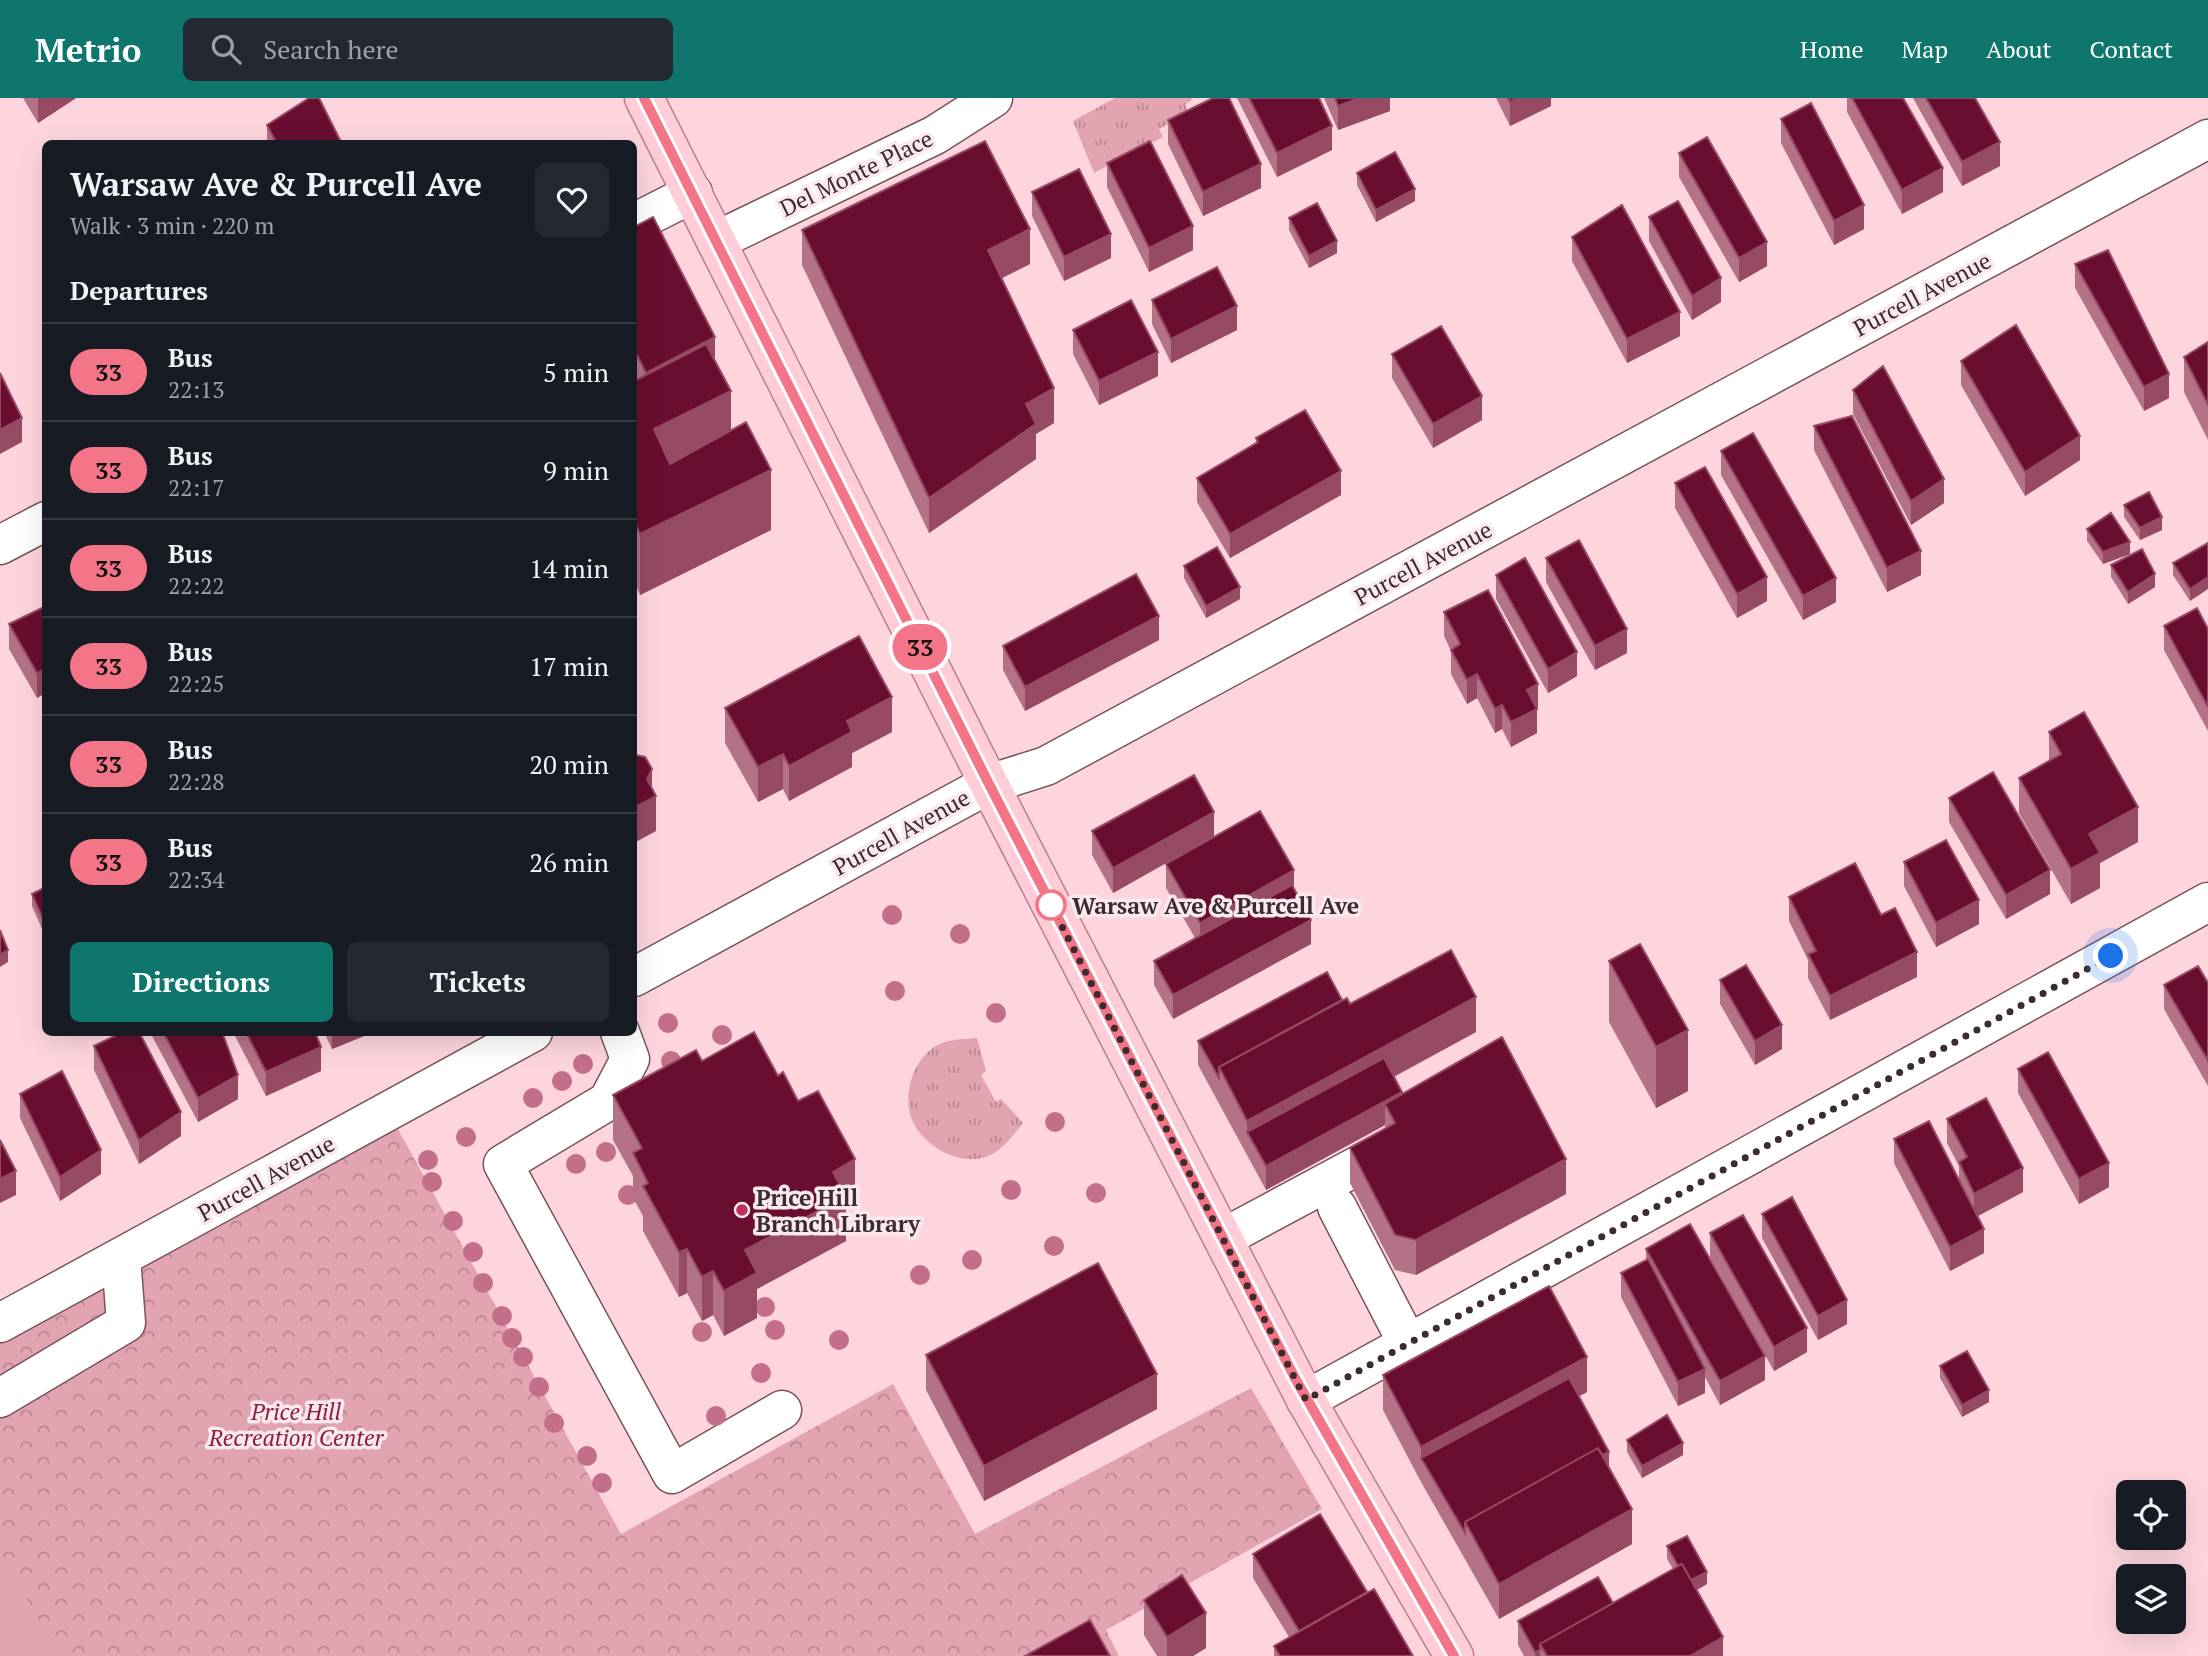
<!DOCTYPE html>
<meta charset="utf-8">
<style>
body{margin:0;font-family:"PT Serif",serif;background:#242831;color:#f1f3f6;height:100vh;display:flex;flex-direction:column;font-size:26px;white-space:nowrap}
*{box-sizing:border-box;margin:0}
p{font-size:23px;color:#9ea1a6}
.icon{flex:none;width:38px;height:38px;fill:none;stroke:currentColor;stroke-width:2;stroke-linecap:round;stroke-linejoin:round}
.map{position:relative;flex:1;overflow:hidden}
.details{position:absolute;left:42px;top:42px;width:595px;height:896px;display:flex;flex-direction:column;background:#171b24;border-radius:10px;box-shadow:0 7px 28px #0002}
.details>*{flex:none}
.badge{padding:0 14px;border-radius:23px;font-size:24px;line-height:46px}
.tools{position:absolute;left:2116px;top:1382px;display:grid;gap:14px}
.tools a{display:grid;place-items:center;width:70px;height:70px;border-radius:10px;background:#171b24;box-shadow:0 7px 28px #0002;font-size:35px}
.you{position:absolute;width:35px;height:35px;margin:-18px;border:5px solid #fff;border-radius:50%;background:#1a73e8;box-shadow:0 0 0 10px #1a73e833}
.map>.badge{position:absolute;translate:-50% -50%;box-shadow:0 0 0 4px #fff}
h2{padding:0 28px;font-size:26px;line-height:63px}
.round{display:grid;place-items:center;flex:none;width:74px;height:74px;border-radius:10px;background:#242831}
.headline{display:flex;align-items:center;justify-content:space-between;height:119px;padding:0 28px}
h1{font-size:33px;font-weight:600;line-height:52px}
.primary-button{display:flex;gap:14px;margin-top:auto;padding:14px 28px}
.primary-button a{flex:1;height:80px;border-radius:10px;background:#0f766e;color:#fff;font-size:28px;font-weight:600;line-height:80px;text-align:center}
.primary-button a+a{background:#242831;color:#f1f3f6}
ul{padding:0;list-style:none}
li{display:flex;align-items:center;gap:21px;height:98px;padding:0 28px;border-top:2px solid #363941}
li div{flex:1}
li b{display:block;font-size:26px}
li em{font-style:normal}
li .badge{min-width:77px;font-weight:700;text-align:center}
header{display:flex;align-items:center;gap:42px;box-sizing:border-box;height:98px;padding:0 35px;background:#0f766e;color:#fff}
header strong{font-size:33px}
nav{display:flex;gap:38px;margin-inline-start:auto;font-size:24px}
.search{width:490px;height:63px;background:#242831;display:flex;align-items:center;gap:18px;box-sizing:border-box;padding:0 24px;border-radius:10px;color:#9ea1a6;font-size:26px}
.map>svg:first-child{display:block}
</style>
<header>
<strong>Metrio</strong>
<div class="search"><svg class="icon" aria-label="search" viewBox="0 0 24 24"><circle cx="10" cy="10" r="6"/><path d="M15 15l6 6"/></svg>Search here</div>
<nav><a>Home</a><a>Map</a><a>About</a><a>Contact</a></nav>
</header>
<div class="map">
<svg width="2208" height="1558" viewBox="0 0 2208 1558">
<defs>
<pattern id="grass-tufts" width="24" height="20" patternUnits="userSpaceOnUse" patternTransform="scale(1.75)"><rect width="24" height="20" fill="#e3a4b1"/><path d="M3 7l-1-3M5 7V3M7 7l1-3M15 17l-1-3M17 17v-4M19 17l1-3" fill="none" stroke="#b98690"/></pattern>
<pattern id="forest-crowns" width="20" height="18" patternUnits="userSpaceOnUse" patternTransform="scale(1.75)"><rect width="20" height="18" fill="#e3a4b1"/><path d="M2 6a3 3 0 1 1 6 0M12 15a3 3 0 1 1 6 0" fill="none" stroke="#b98690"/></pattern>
</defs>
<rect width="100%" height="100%" fill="#fed5dd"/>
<path fill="url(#grass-tufts)" d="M1115,0h76l1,2 -7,4 4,9 -30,16 4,8 -69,36 -21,-52z
M977,940l9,33 -5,4 15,27 5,-3 22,24c-10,12 -20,27 -35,33 -29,12 -70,-12 -78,-42 -6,-25 5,-59 30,-70 11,-5 25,-5 37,-6z"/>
<path fill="url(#forest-crowns)" d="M388,1013l233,423 272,-150 82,150 276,-146 71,121 -216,121 13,26h-1119v-333z"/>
<path fill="#e3a4b1" d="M0,1452l57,106h-57z"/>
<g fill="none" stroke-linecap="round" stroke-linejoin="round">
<g stroke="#77555c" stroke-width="41">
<path id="minor" d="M634,125l59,-30
M716,143l219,-106 58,-37
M0,447l46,-24
M634,879l355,-193 57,-18 1162,-627
M620,934l10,27 -22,42 -105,63 169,310 110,-64
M1337,1109l71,137
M1223,1140l151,-81
M0,1225l533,-291
M0,1300l126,-75 -5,-66
M1306,1302l902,-498"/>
</g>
<g stroke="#ba7f8c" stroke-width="41">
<path id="major" d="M644,0l345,686 317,616 148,256"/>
</g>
<use href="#minor" stroke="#fff" stroke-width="38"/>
<use href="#major" stroke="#fecdd8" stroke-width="38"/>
</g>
<g fill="#c36f8a">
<circle cx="892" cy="817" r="10"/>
<circle cx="960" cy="836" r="10"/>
<circle cx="895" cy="893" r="10"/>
<circle cx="996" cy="915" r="10"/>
<circle cx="668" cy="925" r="10"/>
<circle cx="722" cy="937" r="10"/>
<circle cx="671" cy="963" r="10"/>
<circle cx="583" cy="966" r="10"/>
<circle cx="562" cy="983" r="10"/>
<circle cx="533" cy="1000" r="10"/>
<circle cx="1055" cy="1024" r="10"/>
<circle cx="466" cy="1039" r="10"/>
<circle cx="606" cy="1054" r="10"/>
<circle cx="428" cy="1062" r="10"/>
<circle cx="576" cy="1066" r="10"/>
<circle cx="432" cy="1084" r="10"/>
<circle cx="1011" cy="1092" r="10"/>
<circle cx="1096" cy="1095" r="10"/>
<circle cx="628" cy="1097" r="10"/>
<circle cx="453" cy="1123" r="10"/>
<circle cx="1054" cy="1148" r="10"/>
<circle cx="473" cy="1154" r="10"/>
<circle cx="972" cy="1162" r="10"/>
<circle cx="920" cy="1177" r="10"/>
<circle cx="483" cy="1185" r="10"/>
<circle cx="765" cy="1209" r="10"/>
<circle cx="502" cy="1218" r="10"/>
<circle cx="775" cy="1232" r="10"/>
<circle cx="702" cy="1234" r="10"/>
<circle cx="512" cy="1240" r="10"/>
<circle cx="839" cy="1242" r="10"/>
<circle cx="523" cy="1259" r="10"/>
<circle cx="761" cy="1275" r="10"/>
<circle cx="539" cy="1289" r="10"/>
<circle cx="716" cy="1318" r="10"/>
<circle cx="554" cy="1325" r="10"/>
<circle cx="587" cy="1358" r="10"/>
<circle cx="602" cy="1385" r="10"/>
</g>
<path fill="#b47286" d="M23,0h53l-38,25z
M1237,0h82l13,52 -55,27z
M1324,0h66v13l-52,19z
M1496,0h55v8l-41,20z
M1847,0h56l40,94 -41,22 -55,-102z
M1913,0h62l25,68 -38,20z
M1781,21l83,110 -30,16 -53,-102z
M1168,22l93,68 -58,28 -35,-72z
M267,27l75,19h-75z
M1679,55l88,113 -28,16 -60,-105z
M1107,65l86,87 -44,22 -42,-85z
M1357,75l58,28 -39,21 -19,-37z
M1032,94l79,66 -47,23 -32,-65z
M1649,119l72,85 -29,18 -43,-79z
M1289,120l48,35 -28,15 -20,-38z
M634,129l81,134 16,69 40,100 -131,65 -6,-14z
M802,132l228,34 -28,14 52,145 -18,11v25l-107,74 -127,-268z
M1572,139l108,99 -53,27 -55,-102z
M2075,166l94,134 -25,13 -69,-123z
M1152,202l85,30 -66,33 -19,-39z
M1073,232l85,46 -59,29 -26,-51z
M2208,244v98l-24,-48v-35z
M1392,256l90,66 -49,28 -41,-70z
M1961,263l119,99 -55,36 -64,-111z
M1853,292l91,113 -33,22 -58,-111z
M1814,328l107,149 -34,17 -73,-142z
M1256,340l85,57 -111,63 -33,-56v-24l59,-35z
M1721,353l115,151 -33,18 -82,-145z
M1675,385l92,118 -30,17 -62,-110z
M2124,407l38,25 -22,10 -16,-23z
M2087,431l43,25 -27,10 -16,-23z
M2208,445l-18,58 -17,-26v-12z
M1546,460l81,95 -32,17 -49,-88z
M2111,467l44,22 -27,17 -17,-27z
M1184,468l56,33 -34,19 -22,-40z
M1496,477l81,101 -29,17 -52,-94z
M46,508l-9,92 -28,-49v-25z
M1444,514l94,96 -1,1v24l-26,14 -9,-18 -7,4 -18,-35 -10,6 -16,-30v-23l-7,-15z
M2164,528l44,3v102l-44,-81z
M1159,542l-134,71 -22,-41v-24z
M725,610l167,24 -40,21v14l-63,34 -6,-12 -25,13 -33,-59z
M2049,634l89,110 -38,21v25l-29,16 -52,-91v-35l30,-17z
M1949,700l101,96 -44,25 -57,-97z
M1092,733l122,5 -101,57 -21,-38z
M1904,764l75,62 -43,23 -32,-61z
M1166,766l128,24 17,56 -138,75 -19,-34v-24l41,-23 -29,-50z
M46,789v51l-14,-32v-12z
M1789,799l92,18 36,62 -87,43 -22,-42v-18l-19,-39z
M1609,863l79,130 -32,17 -47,-86z
M1720,882l62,69 -27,16 -35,-61z
M2208,885v103l-44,-77v-24z
M1342,902l8,4 126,28 -82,45 8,17 164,100 -150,81 -21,-5 -45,-87v-35l35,-19v-4l-119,65 -68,-125v-24z
M152,934h70l16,67 -40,23 -46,-86z
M233,934h82l6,39 -55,25z
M324,934h50l-42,17z
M94,948l87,90 -42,28 -45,-94z
M702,963l76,15 20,25 57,103 -9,5v32l-89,48v29l-33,18 -11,-21 -11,6 -15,-28 -8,4 -36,-66v-15l-10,-18v-22l-20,-36v-45z
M2018,971l91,118 -30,17 -61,-111z
M20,996l81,80 -41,27 -40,-83z
M1947,1021l76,73 -45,24 6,37 -34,18 -56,-108v-24l65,40v-13l-12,-23z
M1762,1116l85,110 -29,16 -56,-102z
M1710,1135l97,119 -33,19 -64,-114z
M1646,1151l119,131 -45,25 -15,-28v16l-27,13 -57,-109v-24l25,-13z
M926,1257l231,54 -173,92 -58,-111z
M1940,1268l49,36 -27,15 -22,-39z
M1383,1277l204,17 -8,4 30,72 23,76 -133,75 -78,-137 -38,-72z
M1627,1342l56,15 -41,23 -15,-26z
M1667,1448l40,38 -10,6 26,66h-199l-6,-11v-24l95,-18 60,-34 -6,-10z
M1253,1456l114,38 46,64h-139v-10l15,-9 -36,-59z
M1144,1502l62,48 -13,8h-36l-13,-21z"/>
<path fill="#964a64" d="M39,0h37l-38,25v-24z
M1360,0h30v13l-52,19v-24z
M1518,0h33v8l-41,20v-24z
M1332,28v24l-55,27v-24z
M2000,44v24l-38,20v-24z
M1261,66v24l-58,28v-24z
M1943,70v24l-41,22v-24z
M1415,91v12l-39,21v-12z
M1864,107v24l-30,16v-24z
M1193,128v24l-44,22v-24z
M1030,131v35l-42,21v-35z
M1111,136v24l-47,23v-24z
M1337,143v12l-28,15v-12z
M1767,144v24l-28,16v-24z
M1721,180v24l-29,18v-24z
M1237,208v24l-66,33v-24z
M1680,214v24l-53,27v-24z
M715,239v35l-69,36v-35z
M1158,254v24l-59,29v-24z
M2169,276v24l-25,13v-24z
M1054,290v35l-18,11v25l-107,74v-35l97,-94z
M731,293v61l-77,38v-61z
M1482,298v24l-49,28v-24z
M22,320v24l-22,12v-24z
M2080,338v24l-55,36v-24z
M771,372v60l-131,65v-61z
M1341,373v24l-111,63v-24z
M1944,381v24l-33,22v-24z
M2162,419v13l-22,10v-12z
M2130,444v12l-27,10v-12z
M1921,453v24l-34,17v-24z
M2155,476v13l-27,17v-12z
M1767,479v24l-30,17v-24z
M2208,479v12l-18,12v-12z
M1836,480v24l-33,18v-24z
M1240,489v12l-34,19v-12z
M1159,518v24l-134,71v-24z
M1627,531v24l-32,17v-24z
M1577,554v24l-29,17v-24z
M46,571v24l-9,5v-25z
M1477,576v24l-10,6v-24z
M1538,586v24l-11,6v-24z
M892,599v35l-40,21v14l-63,34v-35l58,-45z
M1502,607v24l-7,4v-24z
M1537,611v24l-26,14v-25z
M783,656v35l-25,13v-35z
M652,671v29l4,-2v35l-22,12v-35z
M2138,709v35l-38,21v25l-29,16v-35l18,-35z
M1214,714v24l-101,57v-25z
M1294,772v24l-94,53v-24z
M2050,772v24l-44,25v-24z
M1979,802v24l-43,23v-24z
M1311,822v24l-138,75v-24z
M8,852v12l-8,5v-12z
M1917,854v25l-87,43v-24z
M1476,899v35l-219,118 -10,-18v-11z
M1782,927v24l-27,16v-24z
M1688,932v61l-32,17v-61z
M332,934h42l-42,17z
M321,949v24l-55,25v-24z
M238,977v24l-40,23v-24z
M1402,994v24l-17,-12v21l-119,65v-24z
M181,1014v24l-42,28v-24z
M101,1052v24l-41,27v-24z
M855,1061v45l-9,5v32l-89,48v29l-33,18v-45l21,-41 88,-78z
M1566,1061v35l-150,81v-35z
M2109,1065v24l-30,17v-25z
M2023,1070v24l-49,26v-24z
M16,1073v24l-16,8v-24z
M1984,1131v24l-34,18v-24z
M687,1151v44l-8,4v-45z
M713,1173v44l-11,6v-44z
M1847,1202v24l-29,16v-24z
M1807,1230v24l-33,19v-24z
M1765,1258v24l-45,25v-24z
M1587,1259v35l-155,84 -11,-18v-11z
M1705,1271v24l-27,13v-24z
M1157,1276v35l-173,92v-35z
M1989,1292v12l-27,15v-12z
M1683,1345v12l-41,23v-12z
M1609,1354v24l-140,54z
M1632,1411v35l-133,75v-35z
M1707,1474v12l-20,11v-12z
M1206,1515v35l-13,8h-26v-19z
M1723,1539v19h-33z
M1540,1552v6h-5v-4z"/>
<path fill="#690e30" stroke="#964a64" stroke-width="2" d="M309,0h10l23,46h-65l-10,-19z
M1213,0h16l32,66 -58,28 -35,-72z
M1249,0h70l13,28 -55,27z
M1335,0h25l-22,8z
M1508,0h10l-8,4z
M1852,0h51l40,70 -41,22z
M1926,0h49l25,44 -38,20z
M1811,5l53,102 -30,16 -53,-102z
M1707,39l60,105 -28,16 -60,-105z
M985,43l45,88 -42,21 66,138 -28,16 10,20 -107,74 -127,-268z
M1150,43l43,85 -44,22 -42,-85z
M1395,54l20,37 -39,21 -19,-37z
M1079,71l32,65 -47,23 -32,-65z
M1678,103l43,77 -29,18 -43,-79z
M1317,105l20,38 -28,15 -20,-38z
M1622,107l58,107 -53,27 -55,-102z
M653,119l62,120 -69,36 -12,-24v-122z
M2108,152l61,124 -25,13 -69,-123z
M1217,169l20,39 -66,33 -19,-39z
M1131,202l27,52 -59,29 -26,-51z
M2016,227l64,111 -55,36 -64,-111z
M1441,228l41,70 -49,28 -41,-70z
M2208,244v63l-24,-48z
M706,246l25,47 -77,38 16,35 76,-42 25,48 -131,64 -6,-13v-140z
M1883,268l61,113 -33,22 -58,-111z
M0,275l22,45 -22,12z
M1305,312l36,61 -111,63 -33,-56 61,-36 -2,-4z
M1852,318l69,135 -34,17 -73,-142z
M1753,335l83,145 -33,18 -82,-145z
M1705,369l62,110 -30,17 -62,-111z
M2149,394l13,25 -22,11 -16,-23z
M2111,415l19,29 -27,10 -16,-23z
M1579,442l48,89 -32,17 -49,-88z
M2208,445v34l-18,12 -17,-26z
M1217,449l23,40 -34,19 -22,-40z
M2142,451l13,25 -27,18 -17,-27z
M1525,460l52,94 -29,17 -52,-94z
M1136,476l23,42 -134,71 -22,-41z
M1488,492l50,94 -11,6 10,19 -26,13 -9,-17 -7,4 -18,-35 -10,6 -16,-30 9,-6 -16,-32z
M46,508v63l-9,4 -28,-49z
M2197,510l11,21v78l-44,-81z
M859,538l33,61 -45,24 5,11 -63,34 -6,-12 -25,13 -33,-59z
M2084,614l54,95 -49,27 11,19 -29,16 -52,-91 42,-24 -12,-22z
M634,654l1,3 10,2 7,12 -5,10 9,17 -22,12z
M1993,674l57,98 -44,25 -57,-97z
M1194,677l20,37 -101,56 -21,-37z
M1260,713l34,59 -94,53 -34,-59z
M1946,742l33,60 -43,23 -32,-61z
M1855,765l26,52 14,-7 22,44 -87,44 -22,-42 8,-3 -27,-54z
M1292,787l19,35 -138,75 -19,-34z
M46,789v39l-14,-32z
M0,832l8,20 -8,5z
M1640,846l48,86 -32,17 -47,-86z
M1451,852l25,47 -229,124 -28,-54 128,-69 3,6z
M1746,867l36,60 -27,16 -35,-61z
M2198,868l10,17v78l-44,-76z
M1327,874l15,28 -123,67v11l-21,-37z
M123,934h16l42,80 -42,28 -45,-94z
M163,934h59l16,43 -40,23z
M246,934h69l6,15 -55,25z
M754,934l24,44 5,-4 15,29 20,-10 37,68 -22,13 13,24 -101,54 12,23 -33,18 -11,-20 -11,6 -15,-28 -8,3 -36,-66 5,-3 -15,-30 9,-5 -29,-53 83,-45 6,11z
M1502,939l64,122 -150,81 -21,-5 -45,-87 45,-25 -10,-19z
M2048,954l61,111 -30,16 -61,-110z
M1384,960l18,34 -136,74 -19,-34z
M62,973l39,79 -41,27 -40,-83z
M1986,1000l37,70 -49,26 -15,-32 8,-5 -20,-38z
M1929,1023l55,108 -34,18 -56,-108z
M0,1042l16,31 -16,8z
M1792,1099l55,103 -29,16 -56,-102z
M1743,1117l64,113 -33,19 -64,-114z
M1690,1126l75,132 -45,25 -74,-132z
M1648,1161l57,110 -27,13 -57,-109z
M1098,1165l59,111 -173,92 -58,-111z
M1549,1188l38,71 -166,90 -38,-72z
M1967,1253l22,39 -27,15 -22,-39z
M1569,1280l40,74 -7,3 -4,-7 -133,74v11l-44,-75z
M1667,1317l16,28 -41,23 -15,-26z
M1598,1350l34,61 -133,75 -34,-62z
M1320,1416l47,78 -68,39 -46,-77z
M1687,1438l20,36 -16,8 -9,-16 -4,2 -11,-20z
M1682,1466l41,73 -33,19h-143l-7,-12z
M1182,1477l24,38 -39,24 -23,-37z
M1598,1479l15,26 -73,41v6l-5,2 -17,-31z
M1374,1491l39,67h-133l-6,-10z
M1090,1522l20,36h-85z"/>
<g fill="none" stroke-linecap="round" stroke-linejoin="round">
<g stroke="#fff" stroke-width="16">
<path id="line" d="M644,0l345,686 306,594 159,278"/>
</g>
<use href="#line" stroke="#f57588" stroke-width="10"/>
<path stroke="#3b2c2f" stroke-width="7" stroke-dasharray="0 12.6" d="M1051,807l255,495 805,-444"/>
</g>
<circle fill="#fff" stroke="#f57588" stroke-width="3.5" cx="1051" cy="807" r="14"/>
<circle fill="#be3161" stroke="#fbeaed" stroke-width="2.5" cx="742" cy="1112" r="7"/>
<g text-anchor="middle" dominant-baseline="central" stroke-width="7" stroke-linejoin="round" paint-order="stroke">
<g font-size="23" fill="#3b2c2f" stroke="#fbeaed">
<text transform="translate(856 75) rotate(-26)">Del Monte Place</text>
<text transform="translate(1922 196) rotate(-28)">Purcell Avenue</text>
<text transform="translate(1423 465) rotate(-28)">Purcell Avenue</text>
<text transform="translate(901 734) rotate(-29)">Purcell Avenue</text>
<text transform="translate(266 1080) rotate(-29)">Purcell Avenue</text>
</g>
<g font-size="23" font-weight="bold" fill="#3b2c2f" stroke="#fbeaed" text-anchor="start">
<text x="1072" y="807">Warsaw Ave &amp; Purcell Ave</text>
</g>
<g font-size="23" font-weight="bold" fill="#3b2c2f" stroke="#fbeaed" text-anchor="start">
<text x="756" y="1099">Price Hill<tspan x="756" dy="26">Branch Library</tspan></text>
</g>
<g font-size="23" font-style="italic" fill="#921c47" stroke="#fbeaed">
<text x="296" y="1313">Price Hill<tspan x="296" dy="26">Recreation Center</tspan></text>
</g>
</g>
</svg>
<div class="tools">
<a><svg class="icon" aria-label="locate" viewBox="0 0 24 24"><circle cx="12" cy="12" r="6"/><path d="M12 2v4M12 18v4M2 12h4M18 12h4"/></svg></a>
<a><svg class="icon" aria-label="layers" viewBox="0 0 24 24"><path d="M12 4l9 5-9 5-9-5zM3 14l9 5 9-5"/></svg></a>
</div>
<div class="you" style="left:2111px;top:858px"></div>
<b class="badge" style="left:920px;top:549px;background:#f57588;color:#111">33</b>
<section class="details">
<div class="headline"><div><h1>Warsaw Ave &amp; Purcell Ave</h1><p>Walk · 3 min · 220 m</p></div><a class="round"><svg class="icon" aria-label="heart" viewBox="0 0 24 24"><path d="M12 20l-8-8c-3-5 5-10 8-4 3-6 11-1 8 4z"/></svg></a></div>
<h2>Departures</h2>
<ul>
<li><span class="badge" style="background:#f57588;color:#111">33</span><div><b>Bus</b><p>22:13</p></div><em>5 min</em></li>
<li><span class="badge" style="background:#f57588;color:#111">33</span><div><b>Bus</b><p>22:17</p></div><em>9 min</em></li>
<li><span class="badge" style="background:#f57588;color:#111">33</span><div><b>Bus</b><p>22:22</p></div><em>14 min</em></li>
<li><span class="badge" style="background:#f57588;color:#111">33</span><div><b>Bus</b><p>22:25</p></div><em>17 min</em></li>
<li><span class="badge" style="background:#f57588;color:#111">33</span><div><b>Bus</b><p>22:28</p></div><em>20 min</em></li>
<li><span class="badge" style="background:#f57588;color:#111">33</span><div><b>Bus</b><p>22:34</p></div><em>26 min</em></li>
</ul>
<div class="primary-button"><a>Directions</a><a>Tickets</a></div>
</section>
</div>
